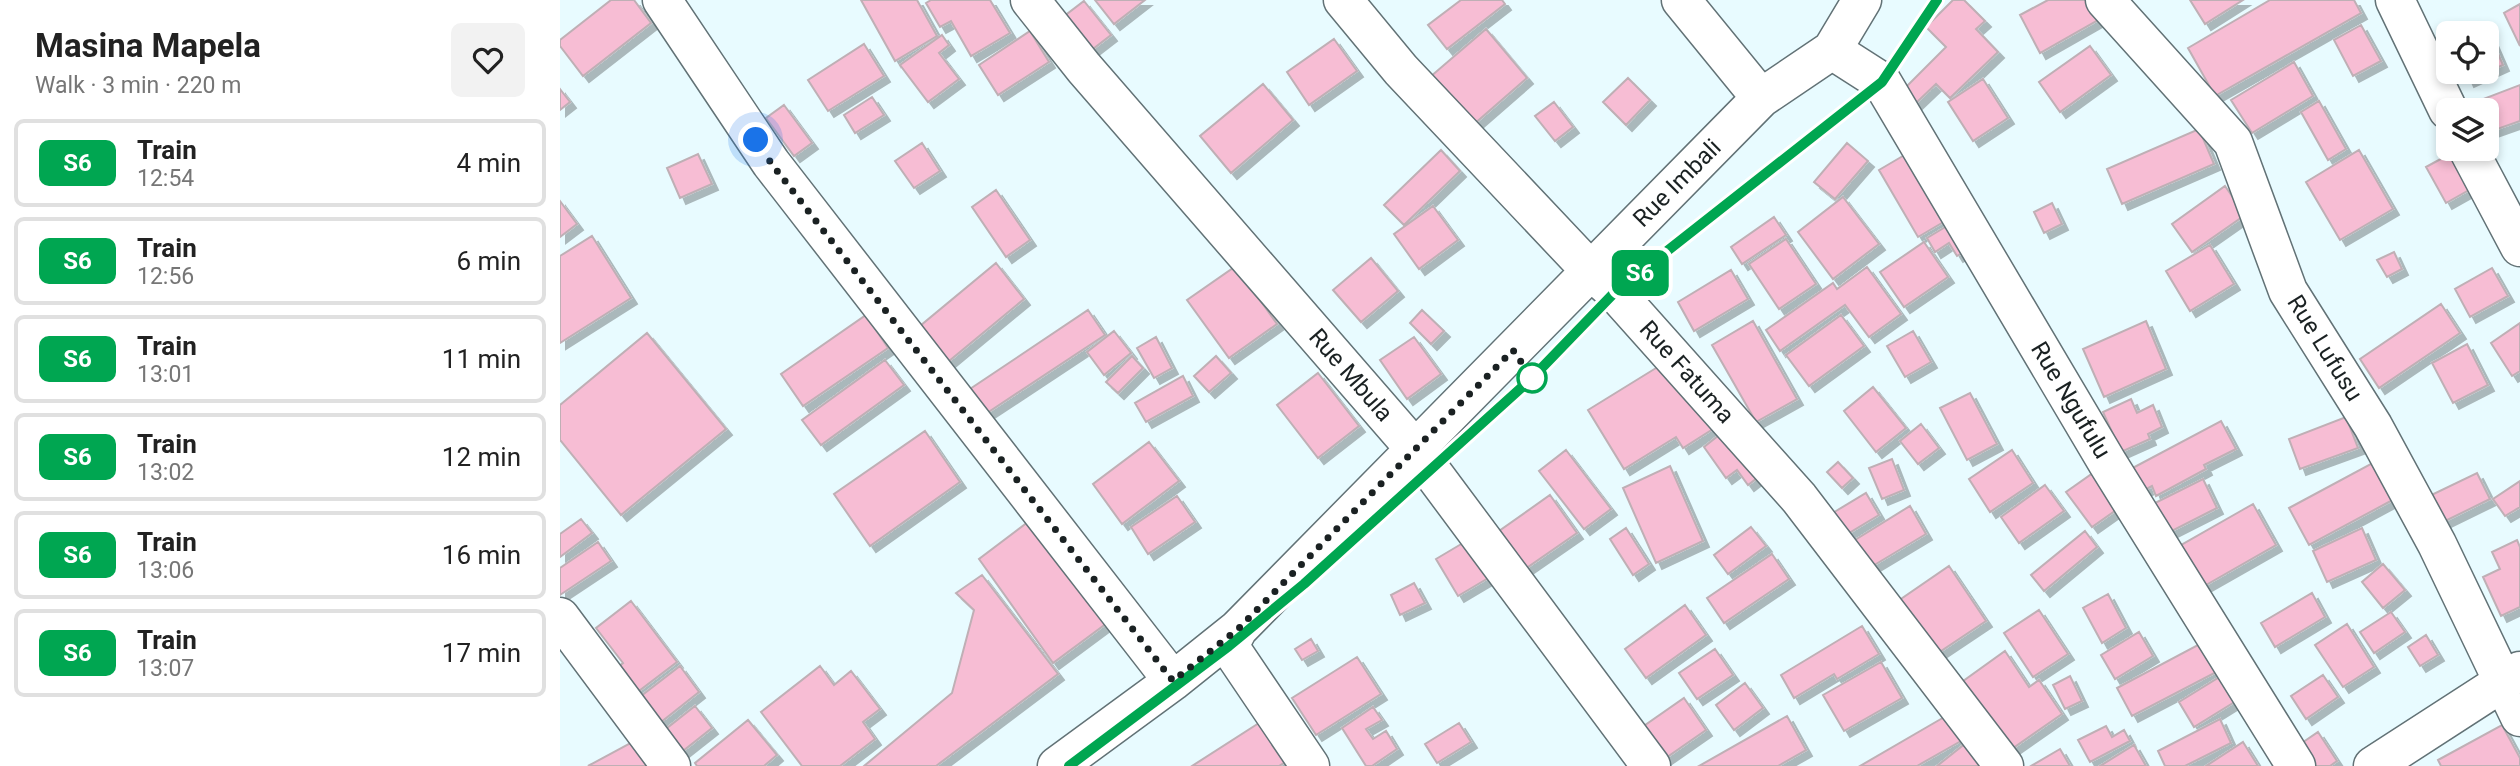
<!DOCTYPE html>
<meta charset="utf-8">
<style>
body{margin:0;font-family:Roboto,sans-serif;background:#f2f2f2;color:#222;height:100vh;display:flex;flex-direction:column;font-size:26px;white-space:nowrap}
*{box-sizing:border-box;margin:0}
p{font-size:23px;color:#767676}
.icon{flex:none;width:38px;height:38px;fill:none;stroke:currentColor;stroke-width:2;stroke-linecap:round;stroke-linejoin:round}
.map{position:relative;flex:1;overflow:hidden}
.panel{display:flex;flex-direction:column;background:#fff;width:560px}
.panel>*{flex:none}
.badge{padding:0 14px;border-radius:10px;font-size:24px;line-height:46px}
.buttons{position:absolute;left:1876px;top:21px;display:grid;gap:14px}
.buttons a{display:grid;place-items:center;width:63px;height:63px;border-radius:10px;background:#fff;box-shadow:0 4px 10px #0003;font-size:35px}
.you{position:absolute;width:35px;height:35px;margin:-18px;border:5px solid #fff;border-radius:50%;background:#1a73e8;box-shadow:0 0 0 10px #1a73e833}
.map>.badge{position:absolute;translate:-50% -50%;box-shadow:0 0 0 4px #fff}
.round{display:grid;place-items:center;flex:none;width:74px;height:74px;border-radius:10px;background:#f2f2f2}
.summary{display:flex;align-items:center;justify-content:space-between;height:119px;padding:0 35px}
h1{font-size:33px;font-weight:700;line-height:52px}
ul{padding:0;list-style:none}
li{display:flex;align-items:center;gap:21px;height:88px;margin:0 14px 10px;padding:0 21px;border:4px solid #e0e0e0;border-radius:10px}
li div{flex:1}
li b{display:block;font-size:26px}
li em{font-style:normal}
li .badge{min-width:77px;font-weight:700;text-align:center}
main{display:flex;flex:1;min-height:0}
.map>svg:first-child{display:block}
</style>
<main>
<section class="panel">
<div class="summary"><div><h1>Masina Mapela</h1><p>Walk · 3 min · 220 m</p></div><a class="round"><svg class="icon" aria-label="heart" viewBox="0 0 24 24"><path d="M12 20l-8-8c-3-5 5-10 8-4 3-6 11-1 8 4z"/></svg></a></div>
<ul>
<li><span class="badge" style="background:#00a651;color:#fff">S6</span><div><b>Train</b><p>12:54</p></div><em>4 min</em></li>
<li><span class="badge" style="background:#00a651;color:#fff">S6</span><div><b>Train</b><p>12:56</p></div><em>6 min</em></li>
<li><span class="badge" style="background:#00a651;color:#fff">S6</span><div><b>Train</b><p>13:01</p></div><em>11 min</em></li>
<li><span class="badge" style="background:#00a651;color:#fff">S6</span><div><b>Train</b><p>13:02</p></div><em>12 min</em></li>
<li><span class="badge" style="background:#00a651;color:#fff">S6</span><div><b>Train</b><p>13:06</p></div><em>16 min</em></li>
<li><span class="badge" style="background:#00a651;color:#fff">S6</span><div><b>Train</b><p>13:07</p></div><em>17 min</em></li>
</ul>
</section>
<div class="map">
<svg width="1960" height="766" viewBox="0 0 1960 766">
<defs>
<filter id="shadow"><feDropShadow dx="6" dy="6" stdDeviation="0" flood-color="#0004"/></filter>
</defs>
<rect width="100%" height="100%" fill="#e8fbff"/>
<path fill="#f7bdd4" stroke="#bfafb5" stroke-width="2" filter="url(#shadow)" d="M51,0h23l17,23 -68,53 -23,-30v-6z
M301,0h56l20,36 -42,25z
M371,0h59l20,33 -39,23 -20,-35 -11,6 -14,-24z
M535,0h50l-31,24z
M901,0h41l3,4 -58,45 -19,-24z
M1393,0h11l21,21 -9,8 22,23 -48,46 -14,-14 -20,19 -13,-13 43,-43 -20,-20z
M1488,0h39l11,20 -58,33 -20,-38z
M1630,0h53l-38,24z
M1710,0h84l7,13 -146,83 -27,-48z
M524,1l27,34 -22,17 -26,-35z
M1960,4v42l-16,-33z
M1801,25l20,36 -28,15 -19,-36z
M926,29l41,49 -62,54 -42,-49z
M470,31l19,31 -51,33 -19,-30z
M382,35l7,10 -10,8 20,26 -31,23 -28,-37z
M774,39l23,32 -48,34 -22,-33z
M1932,40l11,25 -35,16 -4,-9h23v-30z
M304,44l20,32 -56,35 -20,-31z
M1530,46l21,29 -51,37 -21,-30z
M1734,62l19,34 -61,37 -21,-33z
M1068,78l22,22 -24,25 -23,-23z
M1423,79l25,39 -35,23 -25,-39z
M703,84l30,36 -62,53 -31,-37z
M1960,85v36l-31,11 -2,-22h-6l-3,-9z
M0,89l10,13 -10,8z
M312,97l12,18 -29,18 -11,-18z
M1759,101l27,48 -18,11 -27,-48z
M994,102l19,25 -18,14 -20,-25z
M224,105l28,38 -18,13 -28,-38z
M1639,129l15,35 -92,40 -15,-35z
M362,143l18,28 -26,17 -19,-27z
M1287,143l21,18 -33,38 -21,-17z
M1899,149l33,28 -46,26 -20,-36z
M881,150l19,21 -56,54 -20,-20z
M1353,150l39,67 -34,20 -39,-67z
M1799,150l34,59 -53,31 -34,-58z
M138,154l14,30 -32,14 -13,-30z
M1665,186l20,29 -53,37 -20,-28z
M436,190l34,50 -24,17 -34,-50z
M1283,197l36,47 -46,35 -35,-47z
M0,201l17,23 -17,13z
M1492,203l10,21 -18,9 -10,-21z
M873,206l25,34 -39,29 -25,-35z
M1214,217l12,18 -44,29 -11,-17z
M1397,220l17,26 -17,10 -8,-13 -14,9 -8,-14z
M32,236l39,62 -71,45v-87z
M1226,239l30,45 -37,25 -30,-45z
M1364,242l24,35 -44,30 -24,-35z
M1650,245l24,39 -44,27 -24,-40z
M1834,252l8,17 -15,8 -10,-17z
M811,258l27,33 -37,31 -28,-32z
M436,263l28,36 -81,67 -29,-35z
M676,266l41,58 -48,34 -42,-58z
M1307,267l34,47 -32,23 -24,-32 -65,46 -14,-21 67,-47 4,6z
M1932,268l16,28 -38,21 -15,-28z
M1171,270l17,29 -54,32 -16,-29z
M1881,304l19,29 -81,55 -19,-29z
M528,310l17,25 -127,84 -17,-24z
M862,310l22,21 -13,13 -21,-21z
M306,315l22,33 -85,58 -22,-32z
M1281,315l23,31 -55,40 -23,-31z
M1193,321l44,78 -41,23 -44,-77z
M1586,321l20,48 -62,28 -21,-48z
M1960,323v48l-8,5 -21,-33z
M554,331l17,22 -27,22 -17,-23z
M1353,331l18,31 -26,15 -18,-31z
M87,333l79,96 -105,86 -61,-75v-35z
M596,337l16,31 -18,10 -17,-30z
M854,337l27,37 -34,25 -27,-39z
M1907,344l21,41 -35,18 -21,-40z
M572,356l11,12 -25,25 -12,-11z
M656,356l15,17 -22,19 -15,-16z
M325,360l19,25 -83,60 -19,-25z
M1109,360l44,69 -30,19 -7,-11 -52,32 -36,-59z
M758,373l41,53 -41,32 -41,-53z
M623,376l10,20 -47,26 -11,-19z
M1313,387l33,41 -30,24 -32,-41z
M1410,393l27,51 -30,16 -27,-52z
M1571,399l6,14 16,-8 9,22 -14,7 2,5 -29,13 -18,-40z
M1786,417l12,31 -58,21 -11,-30z
M1661,421l15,28 -32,16 2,4 -50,27 -4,-10 -13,7 -12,-22z
M1361,424l18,24 -21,16 -18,-23z
M1168,428l33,47 -13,10 -11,-15 -11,8 -22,-31z
M365,431l35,51 -90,64 -36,-52z
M589,442l30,39 -57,43 -29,-40z
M1006,450l45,59 -27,20 -45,-58z
M1452,450l21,33 -43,29 -21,-33z
M1332,459l12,31 -22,9 -13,-31z
M1820,459l20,37 -91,49 -20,-37z
M1278,462l15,16 -11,10 -15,-16z
M1110,466l33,75 -47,22 -33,-75z
M1533,473l26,35 -27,19 -26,-35z
M1917,473l13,26 -57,28 -12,-27z
M1643,479l14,29 -55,28 -15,-29z
M1960,481v26l-15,9 -12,-17z
M1485,485l19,26 -45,32 -18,-26z
M1306,493l13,22 -35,21 -13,-22z
M990,495l27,38 -52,36 -26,-38z
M617,496l18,26 -47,32 -17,-27z
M1693,504l23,41 -77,44 -23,-41z
M1350,506l16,28 -55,33 -16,-27z
M21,519l11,14 -32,24v-23z
M472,519l75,104 -54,40 -74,-104z
M1191,527l15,19 -38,28 -14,-19z
M1066,528l23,36 -16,11 -23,-36z
M1802,528l14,32 -49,22 -14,-31z
M1525,531l12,16 -53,44 -13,-16z
M908,540l22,37 -32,19 -22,-37z
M1957,540l3,7v60l-19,9 -18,-39 17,-8 -8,-17z
M38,542l13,19 -51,34v-27z
M1212,554l17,25 -65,44 -17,-25z
M1823,564l22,26 -22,18 -21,-26z
M1389,566l37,55 -51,34 -37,-54z
M422,575l76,99 -122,92h-72l88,-73 22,-83 -18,-17z
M854,583l11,20 -25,12 -9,-20z
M1752,593l13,24 -50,30 -14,-24z
M1548,594l18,34 -24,15 -19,-35z
M71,601l46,61 -46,35 -19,-25 11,-9 -27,-35z
M1125,605l21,30 -60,43 -21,-29z
M1479,610l29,44 -35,23 -29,-44z
M1831,612l14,20 -31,21 -14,-21z
M1787,624l27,43 -31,20 -28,-42z
M1302,626l17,28 -42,25 -3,-5 -40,24 -13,-23z
M1579,632l14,24 -38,23 -14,-24z
M1866,635l12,20 -18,11 -12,-19z
M1651,638l15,29 -94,49 -15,-28z
M751,639l7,12 -16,9 -7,-11z
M1155,649l18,26 -36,24 -18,-26z
M1445,651l24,36 10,-7 23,34 -56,39 -47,-69z
M797,657l24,37 -65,41 -24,-37z
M1321,662l21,36 -58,33 -21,-36z
M120,666l19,26 -48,38 -19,-27z
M260,666l14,19 17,-14 29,38 -17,13 12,17 -35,27h-38l-41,-54z
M1666,673l15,25 -47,29 -15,-25z
M1763,675l15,22 -32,22 -15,-23z
M1510,676l12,25 -17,8 -12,-24z
M1185,683l18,25 -29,22 -18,-25z
M1124,698l22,32 -46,32 -22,-32z
M135,706l17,22 -38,30 -17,-22z
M813,707l9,13 -16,9 7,10 13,-8 11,18 -25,17h-6l-24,-38z
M713,714l25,40 -19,12h-87z
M1227,716l19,34 -28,16h-79z
M1386,716l15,25 -44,25h-57z
M1660,719l11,24 -46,23h-20l-7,-15z
M188,720l29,35 -13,11h-67l-2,-3z
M899,723l12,19 -34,21 -12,-19z
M1942,725l18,33v8h-79l-3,-6z
M1546,726l6,11 12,-7 6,11 -40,21 -12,-22z
M1758,732l19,29 -7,5h-22l-12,-19z
M76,740l14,26h-62z
M1683,742l15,24h-52z
M1406,743l19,23h-48z
M1574,745l12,21h-46z
M1500,749l10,17h-39z"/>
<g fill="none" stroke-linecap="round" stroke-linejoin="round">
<g stroke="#627276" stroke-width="41">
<path id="minor" d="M102,0l109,163 402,518
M470,0l54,68 331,381 236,317
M783,0l58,70 189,200 25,22 184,206 205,268
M1121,0l80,98
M1545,0l128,142 55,149 85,135 64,118 83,173
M1835,0l53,110
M1272,50l50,32 225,380 189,304
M1908,149l52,98
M0,617l111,149
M678,629l-9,17 81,120
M497,766l116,-85 65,-52 523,-531 71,-48 30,-50
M1813,766l147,-95"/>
</g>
<use href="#minor" stroke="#fff" stroke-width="38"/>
<path stroke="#5e696b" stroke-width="5" stroke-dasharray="14 7" stroke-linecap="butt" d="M509,766l160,-120 75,-62 228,-206 83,-86 267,-210 55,-82"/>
</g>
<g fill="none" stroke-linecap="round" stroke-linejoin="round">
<g stroke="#fff" stroke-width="16">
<path id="line" d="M509,766l160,-120 75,-62 228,-206 83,-86 267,-210 55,-82"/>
</g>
<use href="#line" stroke="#00a651" stroke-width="10"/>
<path stroke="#1a2122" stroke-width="7" stroke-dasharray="0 12.6" d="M196,140l15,23 402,518 65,-52 275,-279 19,28"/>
</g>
<circle fill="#fff" stroke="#00a651" stroke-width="3.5" cx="972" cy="378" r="14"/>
<g text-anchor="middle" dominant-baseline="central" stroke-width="5" stroke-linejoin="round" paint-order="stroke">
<g font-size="24" fill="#1a2122" stroke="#fff">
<text transform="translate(1117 183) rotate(-45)">Rue Imbali</text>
<text transform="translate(1765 348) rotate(58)">Rue Lufusu</text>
<text transform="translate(1127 372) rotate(48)">Rue Fatuma</text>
<text transform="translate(791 375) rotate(49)">Rue Mbula</text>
<text transform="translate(1511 400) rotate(59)">Rue Ngufulu</text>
</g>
</g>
</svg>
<div class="buttons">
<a><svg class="icon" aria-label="locate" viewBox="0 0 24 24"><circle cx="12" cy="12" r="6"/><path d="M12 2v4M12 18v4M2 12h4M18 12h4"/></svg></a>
<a><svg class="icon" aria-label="layers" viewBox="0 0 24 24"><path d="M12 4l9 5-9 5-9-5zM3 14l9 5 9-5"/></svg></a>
</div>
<div class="you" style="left:196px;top:140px"></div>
<b class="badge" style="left:1080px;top:273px;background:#00a651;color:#fff">S6</b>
</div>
</main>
